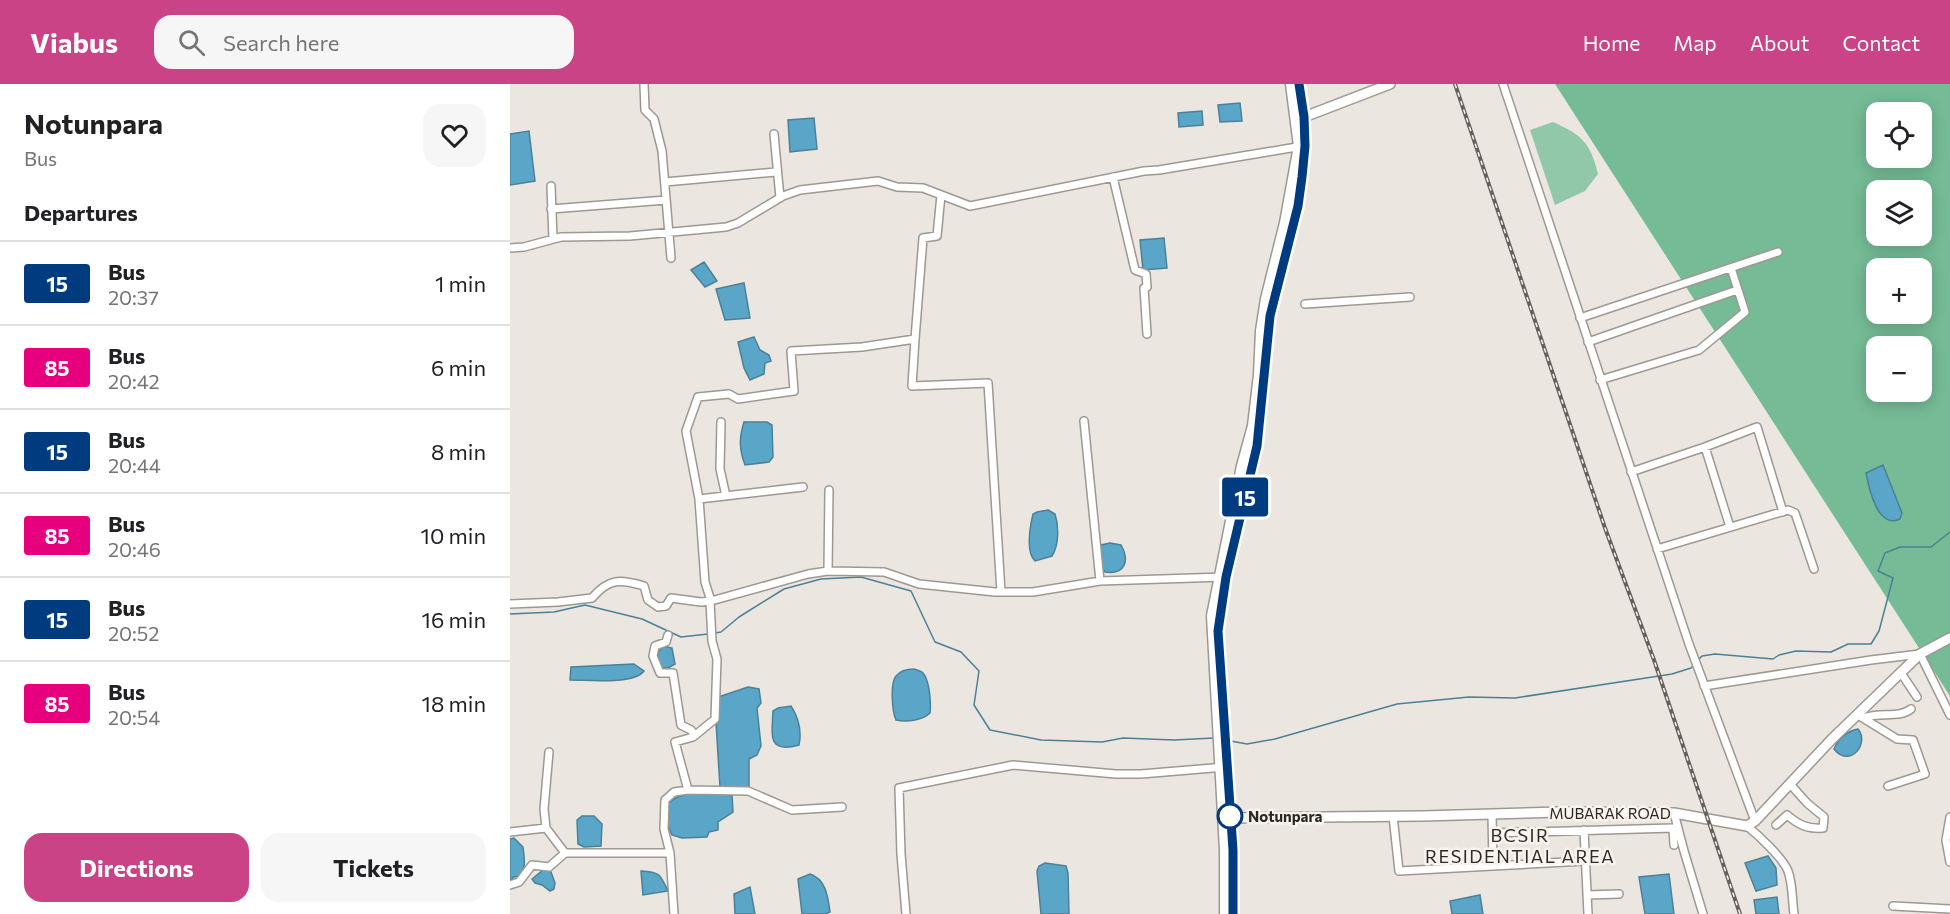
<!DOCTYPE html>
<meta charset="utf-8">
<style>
body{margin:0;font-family:Commissioner,sans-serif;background:#f6f6f6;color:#202124;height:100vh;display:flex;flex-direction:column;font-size:22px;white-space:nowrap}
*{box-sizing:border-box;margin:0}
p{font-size:20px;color:#757577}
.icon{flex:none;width:33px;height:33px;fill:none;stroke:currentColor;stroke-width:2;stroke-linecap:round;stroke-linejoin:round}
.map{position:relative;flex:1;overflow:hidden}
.side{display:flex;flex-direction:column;background:#fff;width:510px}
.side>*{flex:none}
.badge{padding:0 12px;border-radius:4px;font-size:21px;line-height:39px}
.fabs{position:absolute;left:1356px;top:18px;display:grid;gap:12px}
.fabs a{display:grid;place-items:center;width:66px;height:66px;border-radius:12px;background:#fff;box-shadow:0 3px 15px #0003;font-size:30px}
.map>.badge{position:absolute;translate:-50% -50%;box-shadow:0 0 0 3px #fff}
h2{padding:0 24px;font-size:22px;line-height:54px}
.round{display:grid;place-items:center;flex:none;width:63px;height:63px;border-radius:18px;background:#f6f6f6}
.summary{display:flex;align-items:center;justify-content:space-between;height:102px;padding:0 24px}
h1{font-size:28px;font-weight:700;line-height:45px}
.button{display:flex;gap:12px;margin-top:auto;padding:12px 24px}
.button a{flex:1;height:69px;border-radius:18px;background:#c94386;color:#fff;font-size:24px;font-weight:700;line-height:69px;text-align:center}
.button a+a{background:#f6f6f6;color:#202124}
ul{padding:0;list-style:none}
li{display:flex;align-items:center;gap:18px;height:84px;padding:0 24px;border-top:2px solid #e0e0e0}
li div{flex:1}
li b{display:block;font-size:22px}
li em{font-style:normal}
li .badge{min-width:66px;font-weight:700;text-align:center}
header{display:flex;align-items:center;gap:36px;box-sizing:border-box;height:84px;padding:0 30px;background:#c94386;color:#fff}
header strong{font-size:28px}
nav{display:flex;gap:33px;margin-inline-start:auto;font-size:21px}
.search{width:420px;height:54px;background:#f6f6f6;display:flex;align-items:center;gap:15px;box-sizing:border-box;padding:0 21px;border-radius:18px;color:#757577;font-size:22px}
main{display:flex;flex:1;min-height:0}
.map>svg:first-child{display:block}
</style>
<header>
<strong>Viabus</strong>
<div class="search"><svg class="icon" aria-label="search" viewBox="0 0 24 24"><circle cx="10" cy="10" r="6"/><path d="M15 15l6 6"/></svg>Search here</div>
<nav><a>Home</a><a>Map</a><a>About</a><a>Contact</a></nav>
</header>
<main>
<section class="side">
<div class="summary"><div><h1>Notunpara</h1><p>Bus</p></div><a class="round"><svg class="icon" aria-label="heart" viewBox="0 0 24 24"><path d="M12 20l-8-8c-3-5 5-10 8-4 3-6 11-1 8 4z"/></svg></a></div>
<h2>Departures</h2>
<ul>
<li><span class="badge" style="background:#003b80;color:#fff">15</span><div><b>Bus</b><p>20:37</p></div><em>1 min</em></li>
<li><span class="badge" style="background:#e6007e;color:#fff">85</span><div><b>Bus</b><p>20:42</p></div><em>6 min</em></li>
<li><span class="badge" style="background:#003b80;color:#fff">15</span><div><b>Bus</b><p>20:44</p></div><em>8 min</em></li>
<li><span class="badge" style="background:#e6007e;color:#fff">85</span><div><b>Bus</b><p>20:46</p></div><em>10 min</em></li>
<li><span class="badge" style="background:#003b80;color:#fff">15</span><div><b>Bus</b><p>20:52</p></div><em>16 min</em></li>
<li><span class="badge" style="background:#e6007e;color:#fff">85</span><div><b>Bus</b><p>20:54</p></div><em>18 min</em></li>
</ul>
<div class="button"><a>Directions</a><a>Tickets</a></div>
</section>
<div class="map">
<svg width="1440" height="830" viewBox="0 0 1440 830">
<rect width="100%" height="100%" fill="#ebe6df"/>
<path fill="#92c8aa" d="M1043,38c29,13 37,20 45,52l-13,17 -30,14 -25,-75z"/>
<path fill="#75bb96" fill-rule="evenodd" d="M1045,0h395v612zM1366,28h46v46h-46zM1366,106h46v46h-46zM1366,184h46v46h-46zM1366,262h46v46h-46z"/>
<path fill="#5aa6c8" stroke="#4c8097" stroke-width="1.5" d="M730,19l2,18 -22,1 -2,-17z
M692,27l1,14 -24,2 -1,-14z
M304,34l3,31 -27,3 -2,-32z
M19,47l6,50 -25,4v-51z
M654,154l3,30 -24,2 -3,-30z
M194,178l13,19 -12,6 -14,-17z
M234,199l6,35 -25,2 -9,-31z
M244,253l6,13 9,5 2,6 -6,2 -1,11 -14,6 -6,-12 -6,-26z
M234,338h23l5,3 1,32 -4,5 -24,3c-6,-16 -6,-27 -1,-43z
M1373,381l19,48 -2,6c-22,11 -31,-30 -34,-46z
M538,426l7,4c4,12 4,31 -3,42l-17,5c-10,-10 -5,-34 -2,-47l4,-2z
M600,459l11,2c9,16 4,30 -16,27l-4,-7 -1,-18 1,-2z
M153,562l9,2 3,16 -7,4h-6l-4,-6v-9z
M124,580l10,7c-10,14 -57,9 -74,9l1,-13z
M404,585c3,1 7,2 9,4 7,8 8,31 7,40 -8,8 -24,9 -34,7 -4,-9 -6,-37 0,-44 4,-5 12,-7 18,-7z
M238,603l11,2 2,14 -4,5 4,38 -4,9 -8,4v27l-4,2 -25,-1 -4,-65 2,-25z
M281,622c7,11 11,25 8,39 -32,9 -27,-10 -26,-34l5,-3z
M1348,645c12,14 -8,40 -24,20 4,-10 13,-18 24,-20z
M195,709l27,2 1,17 -15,10v8l-9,2 -2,5 -25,1 -10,-3 -4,-9 1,-23c10,-10 23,-9 36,-10z
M72,732h12l8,8 -1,22 -17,1 -6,-3 -1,-24z
M4,754l9,9c1,10 4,22 -4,29l-5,1 -4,4v-42z
M1258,772l8,12 1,17 -21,6 -11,-28z
M535,779l21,3 2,7 1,41h-28l-4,-43 2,-5z
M34,785l7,3 4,11 -1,6 -4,2 -8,-6 -7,-2 -3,-4z
M131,787c19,1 19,3 27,20l-25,4z
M300,790c16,5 18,23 20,38l-5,2h-23l-4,-35z
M1159,790l5,40h-29l-6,-37z
M240,803l5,27h-20l-1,-20z
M970,811l3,19h-31l-2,-13z
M1267,813l2,17h-23l-2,-14z"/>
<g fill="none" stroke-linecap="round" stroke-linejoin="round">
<path stroke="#4c8097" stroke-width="1.5" d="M0,530l44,-2 31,-7 57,14 39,18 27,-3
M205,549l6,-1 18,-15 45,-28 37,-10 40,-2 50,14 24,51 26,10 18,19 -5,34 16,25 51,10 61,2 21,-4 51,2 40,-2
M1188,576l4,-4 13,-2 58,5 6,-4 17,-4 35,1 17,-8h23l8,-13 14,-53 -15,-7 7,-18 15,-6h31l19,-15
M715,656l22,4 28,-5 122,-35 72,-7 46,1 157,-24 19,-6 2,-2"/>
<g stroke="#9d9992" stroke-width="10">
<path id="street" d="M134,0l1,26 9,9 8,32 9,107
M993,0l186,560 66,177
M264,50l6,64
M603,93l22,93 11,4 1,13 -3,1 3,46
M155,98l111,-10
M41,102l2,53
M41,125l115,-9
M0,164l14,-1 37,-10 69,-1 96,-9 12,-4 45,-27 17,-6 78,-9 19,6 26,1 47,18 174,-35 15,-1 144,-24
M795,220l105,-7
M1070,234l198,-66
M405,255l-3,47 76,-3 13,209
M1078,258l149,-52
M1090,296l99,-30 46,-38 -14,-44
M574,337l16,160
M211,338l-1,47 6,27
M1195,363l25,80
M1121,388l74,-25 52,-20 26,85
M319,406l-1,81 56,1 35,12 76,8h38l67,-11 124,-4
M189,415l-13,-68 12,-34 31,-3 9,5 56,-8 -3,-40 71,-4 53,-8 8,-101 14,-2 4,-41
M1147,465l131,-39 7,3 19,56
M201,517l-6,-19 -6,-83 104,-12
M0,520l48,-2 34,-4c17,-20 28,-19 52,-12l4,14 10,7 8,-1 5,-8 30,4 10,-1 97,-27 20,-3
M158,551l-2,7 -11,4 -2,10 7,17h13l8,52 10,5 4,5
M1391,589l16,24
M1194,602l167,-26 49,-6 30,61
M1348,631l39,24 16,1 12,34 -37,12
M1354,634c16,-7 34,1 47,-9
M39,668l-5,57 2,19 19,25
M178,706l-13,-48 18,-5 22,-18 2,-60 -5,-18 -2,-40
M1164,729l10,38 19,63
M982,730l1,51
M883,732l6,55 186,-10
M1440,733l-4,23 4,22
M1266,741l11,-10c12,10 20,14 36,13l1,-11 -17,-14 -17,-19
M1237,742c11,9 36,32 41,45 5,14 4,29 6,43
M1074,746l4,84
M0,748l36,-4
M983,749l180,-5 1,17
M0,801l9,-3 13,-17 17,2 16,-14h105
M1077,811l32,-1
M1383,822l57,3
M164,830l-4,-61 -6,-24 1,-29 9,-8 14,-2 60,1 44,19 50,-3
M396,830l-5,-60 -2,-66 114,-23 103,9h25l84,-7"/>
</g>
<g stroke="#9d9992" stroke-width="12">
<path id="secondary" d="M794,33l86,-33
M720,734l193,-2 137,-4 114,1 73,13 8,-5 77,-82 88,-85 30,-16"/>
</g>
<g stroke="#9d9992" stroke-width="15">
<path id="highway" d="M716,830v-64l-13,-234 30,-150 11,-40 6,-51 2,-44 5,-32 19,-76 14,-77 -8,-62"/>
</g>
<use href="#street" stroke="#fff" stroke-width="7"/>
<use href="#secondary" stroke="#fff" stroke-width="9"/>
<use href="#highway" stroke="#fff" stroke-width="12"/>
<g stroke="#64615d" stroke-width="4">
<path id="rail" d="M945,0l150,444 49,132 86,254"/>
</g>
<use href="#rail" stroke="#f8f4ec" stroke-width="1.5" stroke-dasharray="4.5" stroke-linecap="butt"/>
</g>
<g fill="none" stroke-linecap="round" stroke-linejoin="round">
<g stroke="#fff" stroke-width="14">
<path id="line" d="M723,830v-64l-15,-219 8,-54 31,-131 13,-130 28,-110 4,-29 3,-31 -1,-29 -5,-33"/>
</g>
<use href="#line" stroke="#003b80" stroke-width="9"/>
</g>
<circle fill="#fff" stroke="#003b80" stroke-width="3" cx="720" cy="732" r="12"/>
<g text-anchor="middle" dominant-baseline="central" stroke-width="5" stroke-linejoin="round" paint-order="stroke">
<g font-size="15" fill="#2a2825" stroke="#f8f4ec">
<text x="1100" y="729">MUBARAK ROAD</text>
</g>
<g font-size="15" font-weight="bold" fill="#2a2825" stroke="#f8f4ec" text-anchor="start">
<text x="738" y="732">Notunpara</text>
</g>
<g font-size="18" letter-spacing="1.5" fill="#2f2c26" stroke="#f8f4ec">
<text x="1010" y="751">BCSIR<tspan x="1010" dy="21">RESIDENTIAL AREA</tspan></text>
</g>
</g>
</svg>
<div class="fabs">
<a><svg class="icon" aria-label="locate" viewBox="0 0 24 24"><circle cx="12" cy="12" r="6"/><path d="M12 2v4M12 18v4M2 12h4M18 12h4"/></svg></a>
<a><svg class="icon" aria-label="layers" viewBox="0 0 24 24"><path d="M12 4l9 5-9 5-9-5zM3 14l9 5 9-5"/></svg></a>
<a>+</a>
<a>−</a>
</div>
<b class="badge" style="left:735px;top:413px;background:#003b80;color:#fff">15</b>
</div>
</main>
